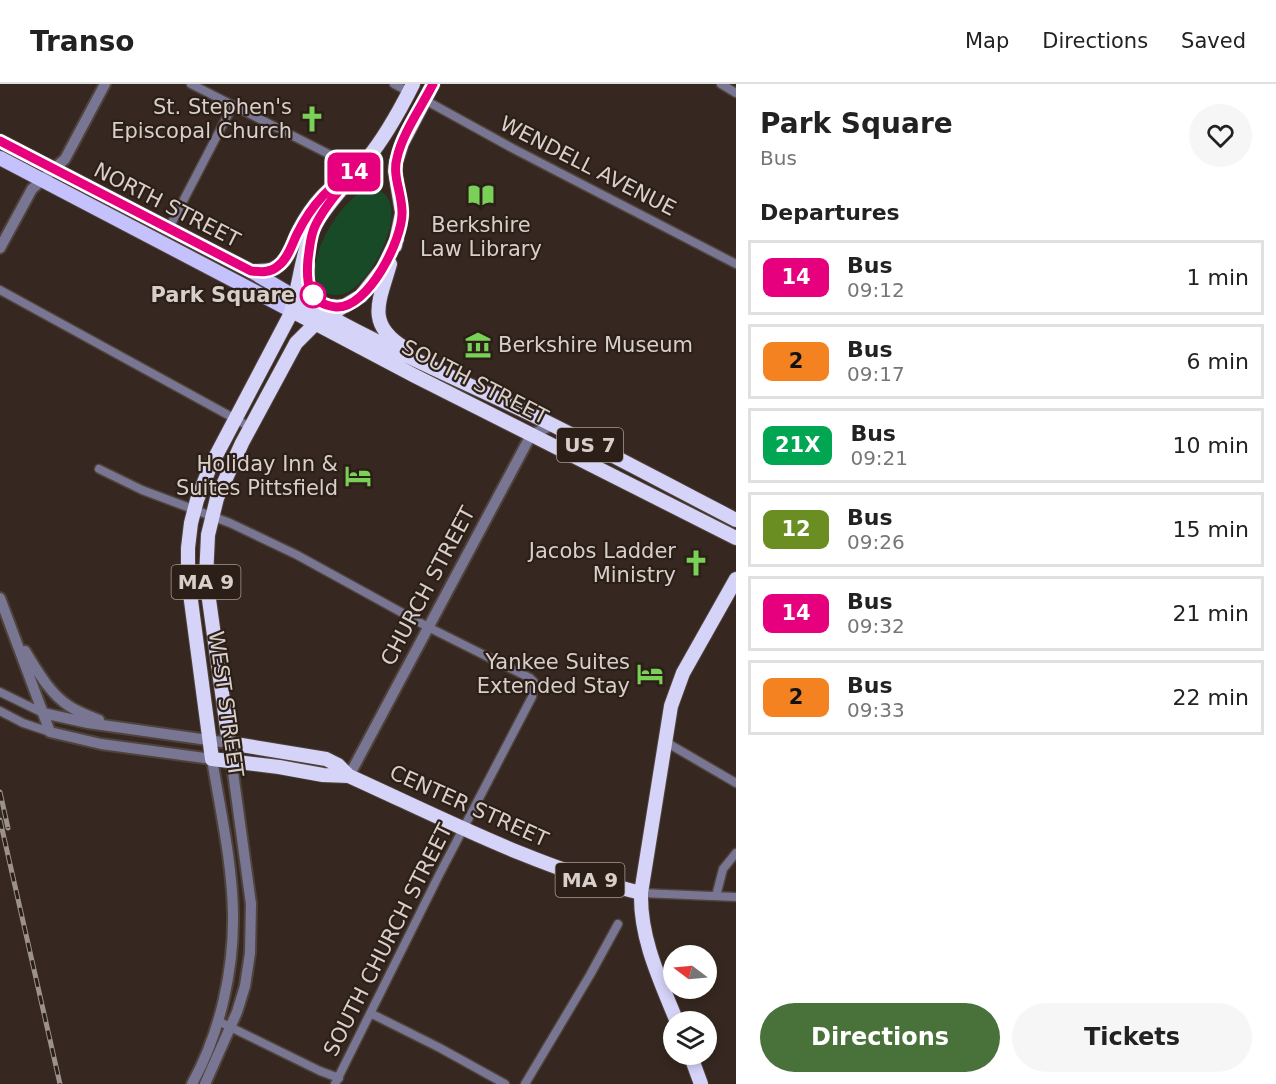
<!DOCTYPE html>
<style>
body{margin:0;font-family:"DejaVu Sans",sans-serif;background:#f6f6f6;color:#222;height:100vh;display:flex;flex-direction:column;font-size:22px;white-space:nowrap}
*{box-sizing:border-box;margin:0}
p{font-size:20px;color:#767676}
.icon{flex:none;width:33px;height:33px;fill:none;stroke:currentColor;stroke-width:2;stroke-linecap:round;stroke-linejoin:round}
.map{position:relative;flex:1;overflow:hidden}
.drawer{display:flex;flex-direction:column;background:#fff;width:540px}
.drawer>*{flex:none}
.badge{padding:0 12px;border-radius:9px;font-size:21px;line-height:39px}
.needle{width:39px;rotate:286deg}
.buttons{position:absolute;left:663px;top:861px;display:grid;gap:12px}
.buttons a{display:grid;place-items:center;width:54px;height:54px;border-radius:50%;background:#fff;box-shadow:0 3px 9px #0003;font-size:30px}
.map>.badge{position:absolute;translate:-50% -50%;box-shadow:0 0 0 3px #fff}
h2{padding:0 24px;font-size:22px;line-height:54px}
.round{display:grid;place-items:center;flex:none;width:63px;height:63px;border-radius:32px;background:#f6f6f6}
.summary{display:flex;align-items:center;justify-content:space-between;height:102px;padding:0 24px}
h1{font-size:28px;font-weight:700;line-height:45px}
.cta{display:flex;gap:12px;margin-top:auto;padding:12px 24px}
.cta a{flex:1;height:69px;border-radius:36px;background:#49713a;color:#fff;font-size:24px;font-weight:700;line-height:69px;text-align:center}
.cta a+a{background:#f6f6f6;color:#222}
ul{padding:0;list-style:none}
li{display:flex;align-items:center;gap:18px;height:75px;margin:0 12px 9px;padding:0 12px;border:3px solid #e0e0e0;border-radius:0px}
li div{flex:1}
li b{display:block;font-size:22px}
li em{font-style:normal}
li .badge{min-width:66px;font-weight:700;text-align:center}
header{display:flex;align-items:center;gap:36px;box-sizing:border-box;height:84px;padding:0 30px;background:#fff;border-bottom:2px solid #e0e0e0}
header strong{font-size:28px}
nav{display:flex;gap:33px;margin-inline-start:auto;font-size:21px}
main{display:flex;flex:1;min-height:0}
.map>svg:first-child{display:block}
</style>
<header>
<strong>Transo</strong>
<nav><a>Map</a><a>Directions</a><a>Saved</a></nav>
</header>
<main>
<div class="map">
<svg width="736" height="1000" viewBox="0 0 736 1000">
<rect width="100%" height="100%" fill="#362820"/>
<path fill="#194a28" d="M367,105c54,-2 6,98 -24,105 -6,2 -13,1 -18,-2 -30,-21 16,-94 42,-103z"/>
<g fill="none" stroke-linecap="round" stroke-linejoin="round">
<g stroke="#50433b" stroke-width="11">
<path id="minor" d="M191,0l167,85
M394,0l15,8
M721,0l15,9
M425,16l87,48 224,116
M168,146l65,-125
M0,206l250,137
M99,385l43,21 88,33 67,32 131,72 102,51 4,4 -2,15 -93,178 -104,209
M0,608l43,21
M0,627l23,12 27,9
M664,657l72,42
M641,809l95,4
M716,812l7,-27 13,-16
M372,930l68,34 65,36
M218,937l102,50 19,7
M525,1000l65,-109 28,-51"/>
</g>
<g stroke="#50433b" stroke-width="14">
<path id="tertiary" d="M0,164l32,-59 33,-30 40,-75
M0,514l50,134 51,12 111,15c8,50 20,102 21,154 1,58 -13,120 -41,171
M25,567c12,19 24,42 44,55 9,6 20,10 30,14
M43,629l45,10 141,20 22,161 -1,49 -5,33 -8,26 -32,72
M349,692l182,-341 21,-10"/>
</g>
<g stroke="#50433b" stroke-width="16">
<path id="primary" d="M0,57l251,130 44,26
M0,74l292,153
M251,187c10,0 19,1 27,-5 11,-7 15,-25 21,-36 14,-27 31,-45 57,-60"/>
</g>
<g stroke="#50433b" stroke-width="16">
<path id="trunk" d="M397,155l-14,29 -22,28 -45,27 -20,20 -54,100 -25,55 -9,37 -2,43 23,165 97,16 12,6 11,11c95,43 191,93 292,117
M395,162l7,-33 -7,-42 1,-9 6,-19 31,-59
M390,180c-10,36 -25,59 13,83
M308,181c-3,25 8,46 37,41
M295,213c72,43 150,76 225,112 73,35 144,74 216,111
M292,227l123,65 321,162
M349,692l-26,-1 -44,-8 -67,-8 -24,-181v-30l3,-25 6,-23 13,-33 79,-150c12,-31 11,-66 29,-97 14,-22 33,-41 49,-61 19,-23 33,-49 46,-75
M677,938c-17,-42 -37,-83 -36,-129l30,-187 12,-33 53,-94
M690,970l11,30"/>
</g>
<use href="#minor" stroke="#787693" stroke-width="8"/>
<use href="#tertiary" stroke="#787693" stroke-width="10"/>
<use href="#primary" stroke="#c4c1fc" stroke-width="14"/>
<use href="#trunk" stroke="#d5d4f8" stroke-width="14"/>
<g stroke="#9c928b" stroke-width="5">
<path id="rail" d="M0,708l8,36
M0,736l60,264"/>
</g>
<use href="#rail" stroke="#2c1f17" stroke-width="3" stroke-dasharray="9" stroke-linecap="butt"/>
</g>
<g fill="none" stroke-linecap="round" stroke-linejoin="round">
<g stroke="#fff" stroke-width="14">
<path id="line" d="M0,57l251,130c10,1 19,2 27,-5 10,-7 14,-22 19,-32 15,-30 33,-49 61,-65 -15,17 -31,34 -42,55 -6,11 -6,22 -8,35 -2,22 -1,45 28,48 32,2 67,-68 66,-95 0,-19 -10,-36 -5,-54 5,-24 25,-52 36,-74"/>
</g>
<use href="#line" stroke="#e6007e" stroke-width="9"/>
</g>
<defs>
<g id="church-bare" transform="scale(2.07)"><path d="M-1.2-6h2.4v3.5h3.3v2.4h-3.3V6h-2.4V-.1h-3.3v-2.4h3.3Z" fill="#79d158" stroke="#2c1f17" stroke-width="2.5" paint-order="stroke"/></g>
<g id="library-bare" transform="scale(2.07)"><path d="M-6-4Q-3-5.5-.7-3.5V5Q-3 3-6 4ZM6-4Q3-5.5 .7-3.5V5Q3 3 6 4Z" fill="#79d158" stroke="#2c1f17" stroke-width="2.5" paint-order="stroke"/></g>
<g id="museum-bare" transform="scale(2.07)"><path d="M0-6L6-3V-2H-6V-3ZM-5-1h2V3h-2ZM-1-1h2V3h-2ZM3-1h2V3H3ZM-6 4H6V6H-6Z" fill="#79d158" stroke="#2c1f17" stroke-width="2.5" paint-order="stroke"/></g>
<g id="hotel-bare" transform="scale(2.07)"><path d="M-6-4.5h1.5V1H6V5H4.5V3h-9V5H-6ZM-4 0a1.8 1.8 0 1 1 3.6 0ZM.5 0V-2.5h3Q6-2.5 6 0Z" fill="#79d158" stroke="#2c1f17" stroke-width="2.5" paint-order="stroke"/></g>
</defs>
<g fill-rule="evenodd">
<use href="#church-bare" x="312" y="35"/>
<use href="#library-bare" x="481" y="111"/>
<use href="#museum-bare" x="478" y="261"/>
<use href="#hotel-bare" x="358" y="392"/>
<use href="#church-bare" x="696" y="479"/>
<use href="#hotel-bare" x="650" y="590"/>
</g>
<circle fill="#fff" stroke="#e6007e" stroke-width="3" cx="313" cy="211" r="12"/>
<g text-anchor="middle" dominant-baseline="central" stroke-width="4.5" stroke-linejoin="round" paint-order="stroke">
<g fill="#2c1f17" stroke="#a49a94" stroke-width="1.5">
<rect x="557" y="344" width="66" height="34" rx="4.5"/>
<rect x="171.5" y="481" width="69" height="34" rx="4.5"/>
<rect x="555.5" y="779" width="69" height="34" rx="4.5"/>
</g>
<g font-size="20" font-weight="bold" fill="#d8cfca">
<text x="590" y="361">US 7</text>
<text x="206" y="498">MA 9</text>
<text x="590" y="796">MA 9</text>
</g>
<g font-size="21" fill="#d8cfca" stroke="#2c1f17" text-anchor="end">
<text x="292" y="23">St. Stephen's<tspan x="292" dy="24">Episcopal Church</tspan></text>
<text x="481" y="141" text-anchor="middle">Berkshire<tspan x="481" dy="24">Law Library</tspan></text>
<text x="498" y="261" text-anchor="start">Berkshire Museum</text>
<text x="338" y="380">Holiday Inn &amp;<tspan x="338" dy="24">Suites Pittsfield</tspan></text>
<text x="676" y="467">Jacobs Ladder<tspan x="676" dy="24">Ministry</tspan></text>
<text x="630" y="578">Yankee Suites<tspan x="630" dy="24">Extended Stay</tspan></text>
</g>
<g font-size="21" fill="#d8cfca" stroke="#2c1f17">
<text transform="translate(588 82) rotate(27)">WENDELL AVENUE</text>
<text transform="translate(167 121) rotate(27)">NORTH STREET</text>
<text transform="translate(475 298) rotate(27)">SOUTH STREET</text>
<text transform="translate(428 502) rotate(-62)">CHURCH STREET</text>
<text transform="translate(226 620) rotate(82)">WEST STREET</text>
<text transform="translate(469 722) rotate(24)">CENTER STREET</text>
<text transform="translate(388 856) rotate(-63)">SOUTH CHURCH STREET</text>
</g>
<g font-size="21" font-weight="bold" fill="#d8cfca" stroke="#2c1f17" text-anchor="end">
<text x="295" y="211">Park Square</text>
</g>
</g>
</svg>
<div class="buttons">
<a><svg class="needle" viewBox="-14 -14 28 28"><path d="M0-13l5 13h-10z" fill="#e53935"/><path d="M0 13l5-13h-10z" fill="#767676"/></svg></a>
<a><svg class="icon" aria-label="layers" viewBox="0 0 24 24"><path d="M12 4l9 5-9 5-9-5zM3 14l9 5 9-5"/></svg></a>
</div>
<b class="badge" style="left:354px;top:88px;background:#e6007e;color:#fff">14</b>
</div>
<section class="drawer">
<div class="summary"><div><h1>Park Square</h1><p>Bus</p></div><a class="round"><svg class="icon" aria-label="heart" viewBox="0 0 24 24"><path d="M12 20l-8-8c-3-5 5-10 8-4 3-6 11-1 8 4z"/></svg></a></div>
<h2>Departures</h2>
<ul>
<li><span class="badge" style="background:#e6007e;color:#fff">14</span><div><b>Bus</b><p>09:12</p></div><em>1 min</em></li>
<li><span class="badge" style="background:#f58220;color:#111">2</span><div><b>Bus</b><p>09:17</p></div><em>6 min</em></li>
<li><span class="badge" style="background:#00a651;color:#fff">21X</span><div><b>Bus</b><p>09:21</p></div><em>10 min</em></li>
<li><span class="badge" style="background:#6b8e23;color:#fff">12</span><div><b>Bus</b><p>09:26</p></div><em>15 min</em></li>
<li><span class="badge" style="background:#e6007e;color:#fff">14</span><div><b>Bus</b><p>09:32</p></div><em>21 min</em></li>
<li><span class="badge" style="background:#f58220;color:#111">2</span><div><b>Bus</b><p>09:33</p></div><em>22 min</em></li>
</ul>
<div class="cta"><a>Directions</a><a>Tickets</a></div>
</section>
</main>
